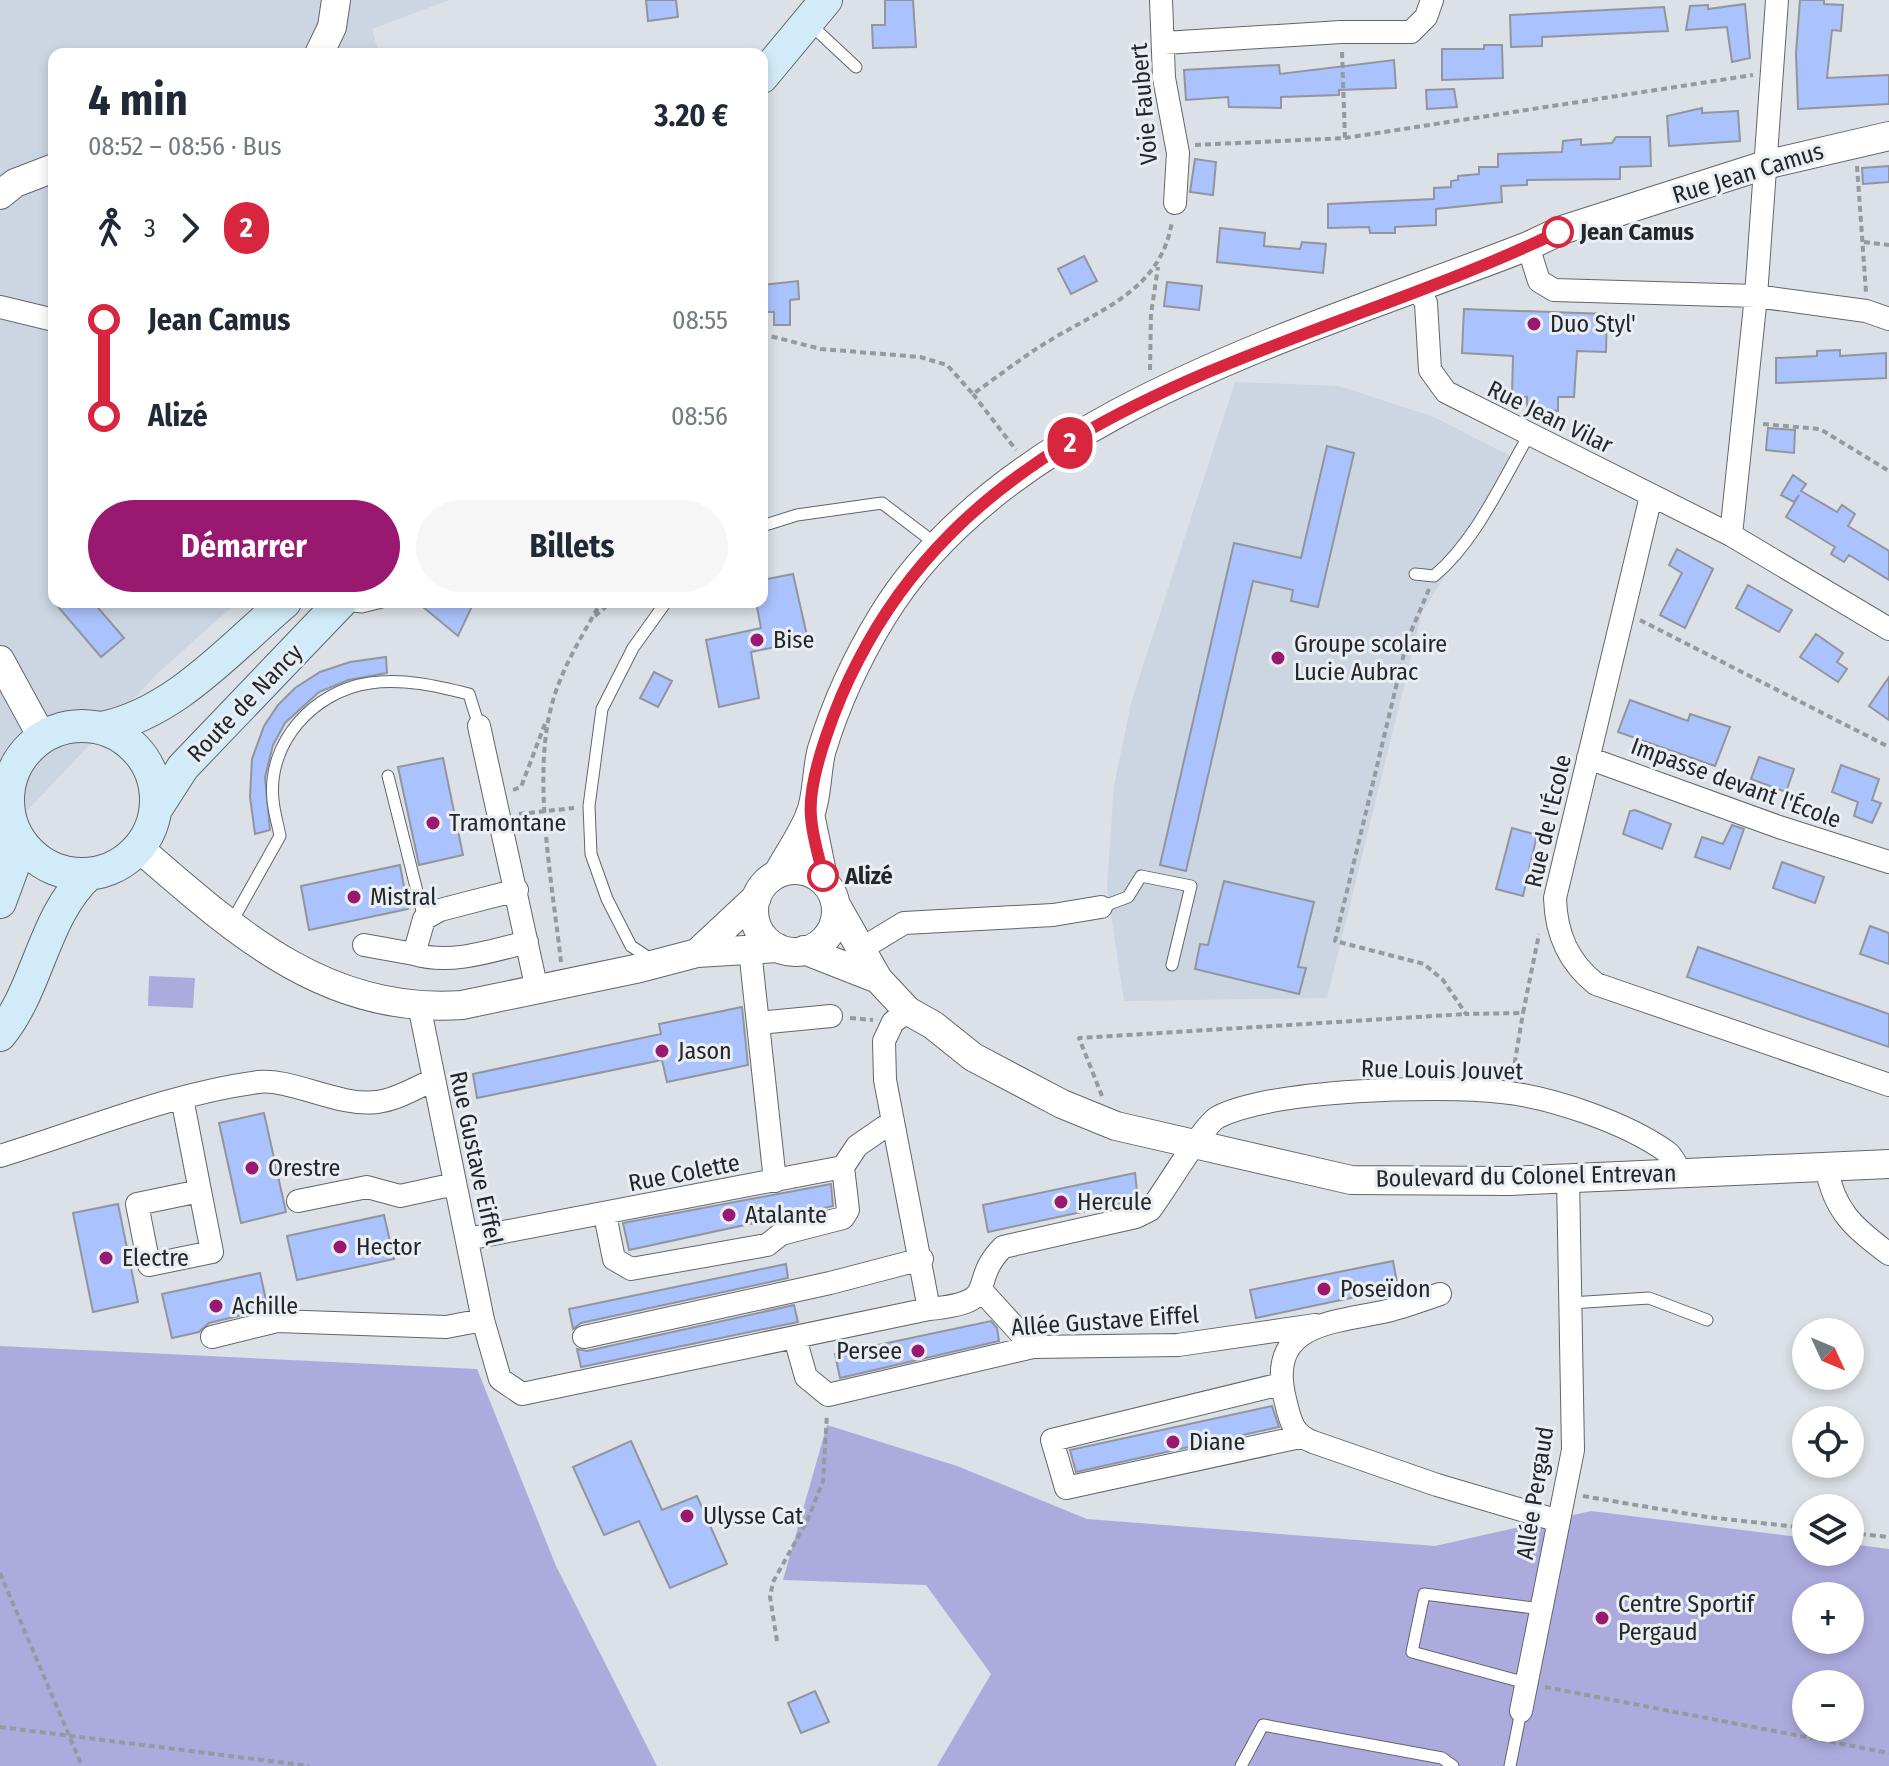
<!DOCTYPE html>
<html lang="fr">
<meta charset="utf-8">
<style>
body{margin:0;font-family:"Fira Sans Condensed",sans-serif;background:#f6f6f7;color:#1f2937;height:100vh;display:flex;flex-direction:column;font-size:30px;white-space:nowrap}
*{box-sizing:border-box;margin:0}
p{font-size:26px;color:#747a83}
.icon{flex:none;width:44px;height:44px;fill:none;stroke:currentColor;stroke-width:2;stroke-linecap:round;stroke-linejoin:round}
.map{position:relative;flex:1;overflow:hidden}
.sheet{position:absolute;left:48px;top:48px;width:720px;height:560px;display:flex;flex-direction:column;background:#fff;border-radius:16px;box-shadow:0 4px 12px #0003}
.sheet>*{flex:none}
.badge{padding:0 16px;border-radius:26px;font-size:28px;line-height:52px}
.needle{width:52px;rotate:134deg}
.fabs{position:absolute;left:1792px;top:1318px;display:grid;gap:16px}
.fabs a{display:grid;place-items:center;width:72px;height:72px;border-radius:50%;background:#fff;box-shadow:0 4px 12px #0003;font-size:40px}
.map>.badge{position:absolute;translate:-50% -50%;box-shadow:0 0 0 4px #fff}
.legs{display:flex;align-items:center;gap:12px;height:88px;padding:0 40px;font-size:26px}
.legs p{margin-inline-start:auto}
.summary{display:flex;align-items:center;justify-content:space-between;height:136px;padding:0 40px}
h1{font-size:44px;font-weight:700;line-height:60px}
.primary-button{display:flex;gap:16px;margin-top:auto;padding:16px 40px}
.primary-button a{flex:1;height:92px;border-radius:48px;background:#991970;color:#fff;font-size:32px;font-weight:700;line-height:92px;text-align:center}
.primary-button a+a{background:#f6f6f7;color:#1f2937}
ul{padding:0 40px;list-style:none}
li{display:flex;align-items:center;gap:28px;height:96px;font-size:30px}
li i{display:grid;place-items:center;width:12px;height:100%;margin:0 10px;background:currentColor}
li i::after{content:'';width:20px;height:20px;margin:-10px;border:6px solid;border-radius:50%;background:#fff}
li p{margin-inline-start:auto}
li:first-child i{background:linear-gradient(#0000 50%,currentColor 0)}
li:last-child i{background:linear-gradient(currentColor 50%,#0000 0)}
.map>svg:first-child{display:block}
</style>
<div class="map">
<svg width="1889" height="1766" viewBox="0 0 1889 1766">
<rect width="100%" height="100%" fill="#dbe1e6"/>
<path fill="#cbd6e2" d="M0,0h449l-77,29 7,25h-325v548h183l-79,71 -158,166z
M1235,382l104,4 95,31 82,42 -94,154 -95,385 -203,3 -17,-114 7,-101 17,-83z"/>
<path fill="#adabde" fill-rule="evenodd" d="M149,976l46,2 -2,30 -45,-2z
M0,1346l477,23 79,197 101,200h-657z
M827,1425l130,41 130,53 348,27 156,-35 215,27v14h44v-8l39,5v217h-952l54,-92 -65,-89 -143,-5zM1806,1596h44v44h-44zM1806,1684h44v44h-44z"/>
<path fill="#aac2fd" stroke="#93959c" stroke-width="2" d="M646,0h30l2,17 -30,4z
M885,0h28l3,47 -43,1 -1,-23h13z
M1800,0h24v4l19,1 -2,26 -9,-1 -5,48 62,-3v29l-91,5 -2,-56z
M1745,4l5,54 -18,4 -5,-35 -41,3 4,-24 18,-1v4z
M1664,7l4,24 -126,6v9l-31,1 -1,-32z
M1484,45h18l1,33 -61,2v-31h42z
M1394,60l2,28 -57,2v5l-58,2v11l-52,-1 -1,-10 -42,3 -2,-30 95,-5 1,9z
M1454,89l3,18 -30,2 -1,-19z
M1702,108v5l36,-2 2,30 -71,5 -2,-30z
M1616,137h34l1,29 -31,1v12l-93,1v5l-26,1 1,16 -66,7v16l-41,2v6h-25l-1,-6 -41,1v-24l106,-5v-11l17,-1v-6l7,-1v-4l21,-2v-7h19v-13l64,-2 1,-11 18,-2v6l31,-2z
M1195,159l21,3 -3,33 -23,-3z
M1889,166v16l-26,2 -1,-16z
M1220,228l45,5 -1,13 36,3 2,-7 24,2 -3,29 -106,-11z
M1084,256l13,25 -26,13 -13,-25z
M798,281l1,18 -9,1v25h-16v-13h-12v-27z
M1167,282l35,4 -3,24 -35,-4z
M1464,309l143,5 -1,38 -29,-1 -3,46h-16v14l-31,-2v-12l-15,-1 1,-40 -51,-3z
M1840,350v6l46,-3v25l-110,5v-25l41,-2v-5z
M1768,428l27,2 -1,23 -28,-3z
M1327,446l27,7 -36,154 -27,-6 2,-11 -40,-9 -67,290 -26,-6 74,-322 67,15z
M1793,475l13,9 -5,7 36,21 5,-7 13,9 -7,12 41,25v29l-40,-25 -5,7 -13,-8 4,-7 -49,-30 13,-22 -5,7 -13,-7z
M1677,549l36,20 -28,59 -25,-13 22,-42 -13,-8z
M793,574l15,66 -57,12 8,46 -40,9 -13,-67 55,-12 -5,-26h6v-22z
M1748,585l44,25 -13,22 -43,-24z
M54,602h39l31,36 -23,19z
M417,602h57l-16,34z
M1816,634l27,19 -6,9 10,7 -9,13 -38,-25z
M386,657l1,16 -39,7 -29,12 -34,31 -12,22 -8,32 5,53 -15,4 -5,-37 2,-38 12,-33 14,-21 17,-17 25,-16 30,-10z
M654,672l18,9 -14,26 -18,-9z
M1889,677v43l-20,-14z
M1630,700l58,21 2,-7 40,13 -15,39 -97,-34z
M1759,757l35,12 -8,23 -35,-13z
M443,758l20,97 -44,10 -21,-98z
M1841,765l38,14 -7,21 9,3 -9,20 -18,-7 4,-14 -26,-10z
M1635,810l36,14 -9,25 -39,-15 7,-23z
M1732,825l12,4 -14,40 -35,-12 7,-20 21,7z
M1512,828l25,7 -14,61 -27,-7z
M1782,862l42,15 -9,26 -42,-15z
M400,865l8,44 -99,21 -8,-44z
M1224,881l90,21 -16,65 8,1 -7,26 -104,-25 5,-25 8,1z
M1870,926l19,7v31l-29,-10z
M1698,947l191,67v33l-202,-70z
M742,1007l6,58 -81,17 -5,-22 -185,38 -4,-24 188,-40 -2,-10z
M264,1113l22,99 -45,11 -22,-100z
M1135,1173l3,27 -150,32 -5,-27z
M831,1184l2,22 -204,44 -6,-27z
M118,1204l20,98 -45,10 -20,-99z
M384,1215l10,44 -97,21 -10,-44z
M1393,1261l5,27 -142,30 -6,-28z
M786,1264l2,14 -207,45 -8,6 -4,-20z
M260,1273l8,36 -59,14 -10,9 -27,6 -10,-44z
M794,1305l4,17 -217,45 -4,-18 10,2z
M991,1321l6,7 2,13 -159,37 -5,-24z
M1272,1406l7,21 -203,45 -6,-22z
M631,1441l31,69 35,-14 30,68 -57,24 -31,-67 -35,14 -31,-68z
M815,1691l14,31 -28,11 -13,-30z"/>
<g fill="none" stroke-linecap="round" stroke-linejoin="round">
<g stroke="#61666b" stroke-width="13">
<path id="service" d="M811,25l45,42
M762,526l35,-11 85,-12 54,41
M1415,574l19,2c42,-35 68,-95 95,-141
M343,605l19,2 20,-5
M388,776l36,143
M1101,907l27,-10 13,-21 50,10 -19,79
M230,925l50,-89c-2,-11 -6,-24 -7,-36 -6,-58 41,-109 97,-117 33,-5 67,3 99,11l10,32
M652,960l-21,-14 -24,-47 -16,-45 -2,-48 13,-97 31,-61 33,-46
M1570,1303l79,-5 58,22
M1526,1683l-114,-31 12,-58 117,15
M1241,1766l22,-41 179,33 11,8
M1510,1766l11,-55"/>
</g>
<g stroke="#61666b" stroke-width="24">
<path id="minor" d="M1161,0l3,78 14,75 -3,50
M1777,0l-21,296 -25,239 158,94
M1164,43l177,-11h70l15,-15 6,-17
M1528,246l11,35 15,9 202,6 110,15 23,8
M1418,289l8,14 4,67 16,22 285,143
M0,307l54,13
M1651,496l-96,402c1,36 13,64 41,86l293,101
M479,726l58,264
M1588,758l191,69 110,35
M0,804h8
M517,890l-77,20 -16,9 -10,35c36,11 78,-3 113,-12
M364,945l50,9
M861,949l43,-26 149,-8 48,-8
M750,950l25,231
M419,1005l64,315 17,59 22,15 407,-85c75,-7 37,-25 74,-62l133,-30 14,-7c15,-19 53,-85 68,-93 56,-28 220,-32 284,-25 49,5 125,31 165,60 6,4 10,14 13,20
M908,1011l-15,11 -9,19 1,39 44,229
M758,1023l73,-7
M182,1098l18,93 -63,13 12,61 63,-13 -12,-61
M0,1156c86,-26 168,-62 258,-74 33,-4 81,25 119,20 20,-2 39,-15 57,-22
M1826,1166c8,45 27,61 63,88
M298,1201l69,-14 33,9 55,-12
M605,1215l9,44 17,10 136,-24 14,-11 62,-16 5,-8 -5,-43
M467,1239l376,-72 14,-21 36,-25
M981,1290l52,57
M1440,1294c-18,6 -36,13 -53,17 -53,12 -121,11 -102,88 5,21 7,35 28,43l124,43 122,36
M212,1337l65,-16 169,6 37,-7
M584,1337l246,-54 92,-24
M795,1338l11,39 22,18 205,-48 145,-2 137,-20
M1281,1384l-229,56 14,48 234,-51
M1521,1711l52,-261 -5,-273"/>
</g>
<g stroke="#61666b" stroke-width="30">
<path id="tertiary" d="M319,54l13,-27 4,-27
M0,195l15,-12 39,-15
M0,660l42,77
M810,814l14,68
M139,848c96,83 187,167 323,157l178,-37 57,-15 81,-5
M754 911a41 41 0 1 1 82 0a41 41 0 1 1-82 0Z
M778,873c10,-18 24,-38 32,-58 8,-20 6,-45 12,-66 14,-45 35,-91 60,-132 124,-205 435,-288 646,-371l34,-16 203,-65 124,-29
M836,905l42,74 30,32 25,14 40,32 89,47 54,22 235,54 158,1 380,-17
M804,950l74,29
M697,953l60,-56"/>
</g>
<g stroke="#61666b" stroke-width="34">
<path id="secondary" d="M762,77l64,-77
M8 800a74 74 0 1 1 148 0a74 74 0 1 1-148 0Z
M102,728c73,-15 128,-79 183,-126
M156,809l27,-42 158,-165
M0,902l15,-41 1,-26
M0,1035c39,-48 43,-119 89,-161"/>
</g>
<path stroke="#959a9e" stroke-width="4" stroke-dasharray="6 4" stroke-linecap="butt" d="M1342,52l3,86
M1195,145l150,-7 408,-63
M1857,166l9,126
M1864,242l25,3
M762,334l59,15 99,8 27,8 26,29c24,-17 47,-35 71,-50 54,-34 117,-52 128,-123
M1150,370l1,-56 7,-47
M973,394l43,56
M1763,424l57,5 69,42
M1429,589l-22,52 -72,300 89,23 19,16 23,34 57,-1 16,-79
M595,616l16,-14
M1640,620l249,127
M513,790l8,-3 25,-66
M519,814l55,-6
M561,962c-8,-73 -28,-178 -11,-250 9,-40 31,-74 51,-110
M850,1018l23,2
M1513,1073l10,-60
M1102,1096l-23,-58 387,-24
M1583,1496l124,21 99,11
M1850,1533l39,4
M0,1573l82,193
M777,1641l-7,-44 3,-15 35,-63 15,-38 4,-67
M1545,1687l344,66
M0,1727l309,39"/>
<use href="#service" stroke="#fff" stroke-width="11"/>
<use href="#minor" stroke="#fff" stroke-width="22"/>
<use href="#tertiary" stroke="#fff" stroke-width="28"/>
<use href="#secondary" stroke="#d1ecf8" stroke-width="32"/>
</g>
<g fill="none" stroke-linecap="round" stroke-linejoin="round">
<g stroke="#fff" stroke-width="18">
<path id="line-1" d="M823,876c-4,-20 -11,-40 -12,-60 -4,-40 28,-119 47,-155 137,-269 454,-310 700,-429"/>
</g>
<use href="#line-1" stroke="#d7263d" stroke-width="12"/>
</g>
<g fill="#fff" stroke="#d7263d" stroke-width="4">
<circle cx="1558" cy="232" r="14"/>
<circle cx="823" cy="876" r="14"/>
</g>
<g fill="#991970" stroke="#e8eef4" stroke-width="3">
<circle cx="1534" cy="324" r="8"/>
<circle cx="757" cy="640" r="8"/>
<circle cx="1278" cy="658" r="8"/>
<circle cx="433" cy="823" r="8"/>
<circle cx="354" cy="897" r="8"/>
<circle cx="662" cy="1051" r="8"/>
<circle cx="252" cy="1168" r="8"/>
<circle cx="1061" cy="1202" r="8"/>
<circle cx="729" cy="1215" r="8"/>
<circle cx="340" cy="1247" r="8"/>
<circle cx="106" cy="1258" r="8"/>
<circle cx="1324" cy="1289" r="8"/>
<circle cx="216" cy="1306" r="8"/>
<circle cx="918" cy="1351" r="8"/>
<circle cx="1173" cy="1442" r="8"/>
<circle cx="687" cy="1516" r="8"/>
<circle cx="1602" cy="1618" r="8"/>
</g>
<g text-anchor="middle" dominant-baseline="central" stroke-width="6" stroke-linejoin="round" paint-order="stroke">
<g font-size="24" fill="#242628" stroke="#e8eef4">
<text transform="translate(1144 104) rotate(-95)">Voie Faubert</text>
<text transform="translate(1748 173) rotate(-17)">Rue Jean Camus</text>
<text transform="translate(1550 417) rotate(26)">Rue Jean Vilar</text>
<text transform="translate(245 703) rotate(-46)">Route de Nancy</text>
<text transform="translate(1736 783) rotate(20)">Impasse devant l'École</text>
<text transform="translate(1548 821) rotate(-77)">Rue de l'École</text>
<text transform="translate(1442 1070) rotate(1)">Rue Louis Jouvet</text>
<text transform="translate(476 1158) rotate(78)">Rue Gustave Eiffel</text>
<text transform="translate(684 1173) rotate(-11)">Rue Colette</text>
<text transform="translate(1526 1176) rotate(-1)">Boulevard du Colonel Entrevan</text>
<text transform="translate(1105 1321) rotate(-4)">Allée Gustave Eiffel</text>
<text transform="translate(1535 1493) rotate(-81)">Allée Pergaud</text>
</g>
<g font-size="24" font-weight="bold" fill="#242628" stroke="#e8eef4" text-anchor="start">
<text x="1580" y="232">Jean Camus</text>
<text x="845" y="876">Alizé</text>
</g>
<g font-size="24" fill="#242628" stroke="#e8eef4" text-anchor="start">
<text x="1550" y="324">Duo Styl'</text>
<text x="773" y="640">Bise</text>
<text x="1294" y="644">Groupe scolaire<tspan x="1294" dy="28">Lucie Aubrac</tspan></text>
<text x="449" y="823">Tramontane</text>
<text x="370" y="897">Mistral</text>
<text x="678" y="1051">Jason</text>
<text x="268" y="1168">Orestre</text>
<text x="1077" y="1202">Hercule</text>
<text x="745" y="1215">Atalante</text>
<text x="356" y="1247">Hector</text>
<text x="122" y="1258">Electre</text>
<text x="1340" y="1289">Poseïdon</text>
<text x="232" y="1306">Achille</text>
<text x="902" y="1351" text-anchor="end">Persee</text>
<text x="1189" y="1442">Diane</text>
<text x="703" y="1516">Ulysse Cat</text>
<text x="1618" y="1604">Centre Sportif<tspan x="1618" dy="28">Pergaud</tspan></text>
</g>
</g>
</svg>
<div class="fabs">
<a><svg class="needle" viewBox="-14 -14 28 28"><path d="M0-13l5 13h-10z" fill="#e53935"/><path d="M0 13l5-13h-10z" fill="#747a83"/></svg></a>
<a><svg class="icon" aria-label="locate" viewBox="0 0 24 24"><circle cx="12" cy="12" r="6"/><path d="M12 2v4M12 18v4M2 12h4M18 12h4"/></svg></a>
<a><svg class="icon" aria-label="layers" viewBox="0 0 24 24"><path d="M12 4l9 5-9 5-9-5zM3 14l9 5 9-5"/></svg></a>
<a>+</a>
<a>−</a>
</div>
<b class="badge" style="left:1070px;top:443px;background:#d7263d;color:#fff">2</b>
<section class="sheet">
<div class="summary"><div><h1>4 min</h1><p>08:52 – 08:56 · Bus</p></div><b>3.20 €</b></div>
<div class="legs"><svg class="icon" aria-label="walk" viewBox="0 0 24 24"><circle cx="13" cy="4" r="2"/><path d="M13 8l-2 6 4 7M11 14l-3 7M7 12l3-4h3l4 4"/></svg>3<svg class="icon" aria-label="forward" viewBox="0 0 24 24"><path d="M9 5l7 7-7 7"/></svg><b class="badge" style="background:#d7263d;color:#fff">2</b></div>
<ul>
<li><i style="color:#d7263d"></i><b>Jean Camus</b><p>08:55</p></li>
<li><i style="color:#d7263d"></i><b>Alizé</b><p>08:56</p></li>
</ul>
<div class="primary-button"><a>Démarrer</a><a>Billets</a></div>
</section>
</div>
